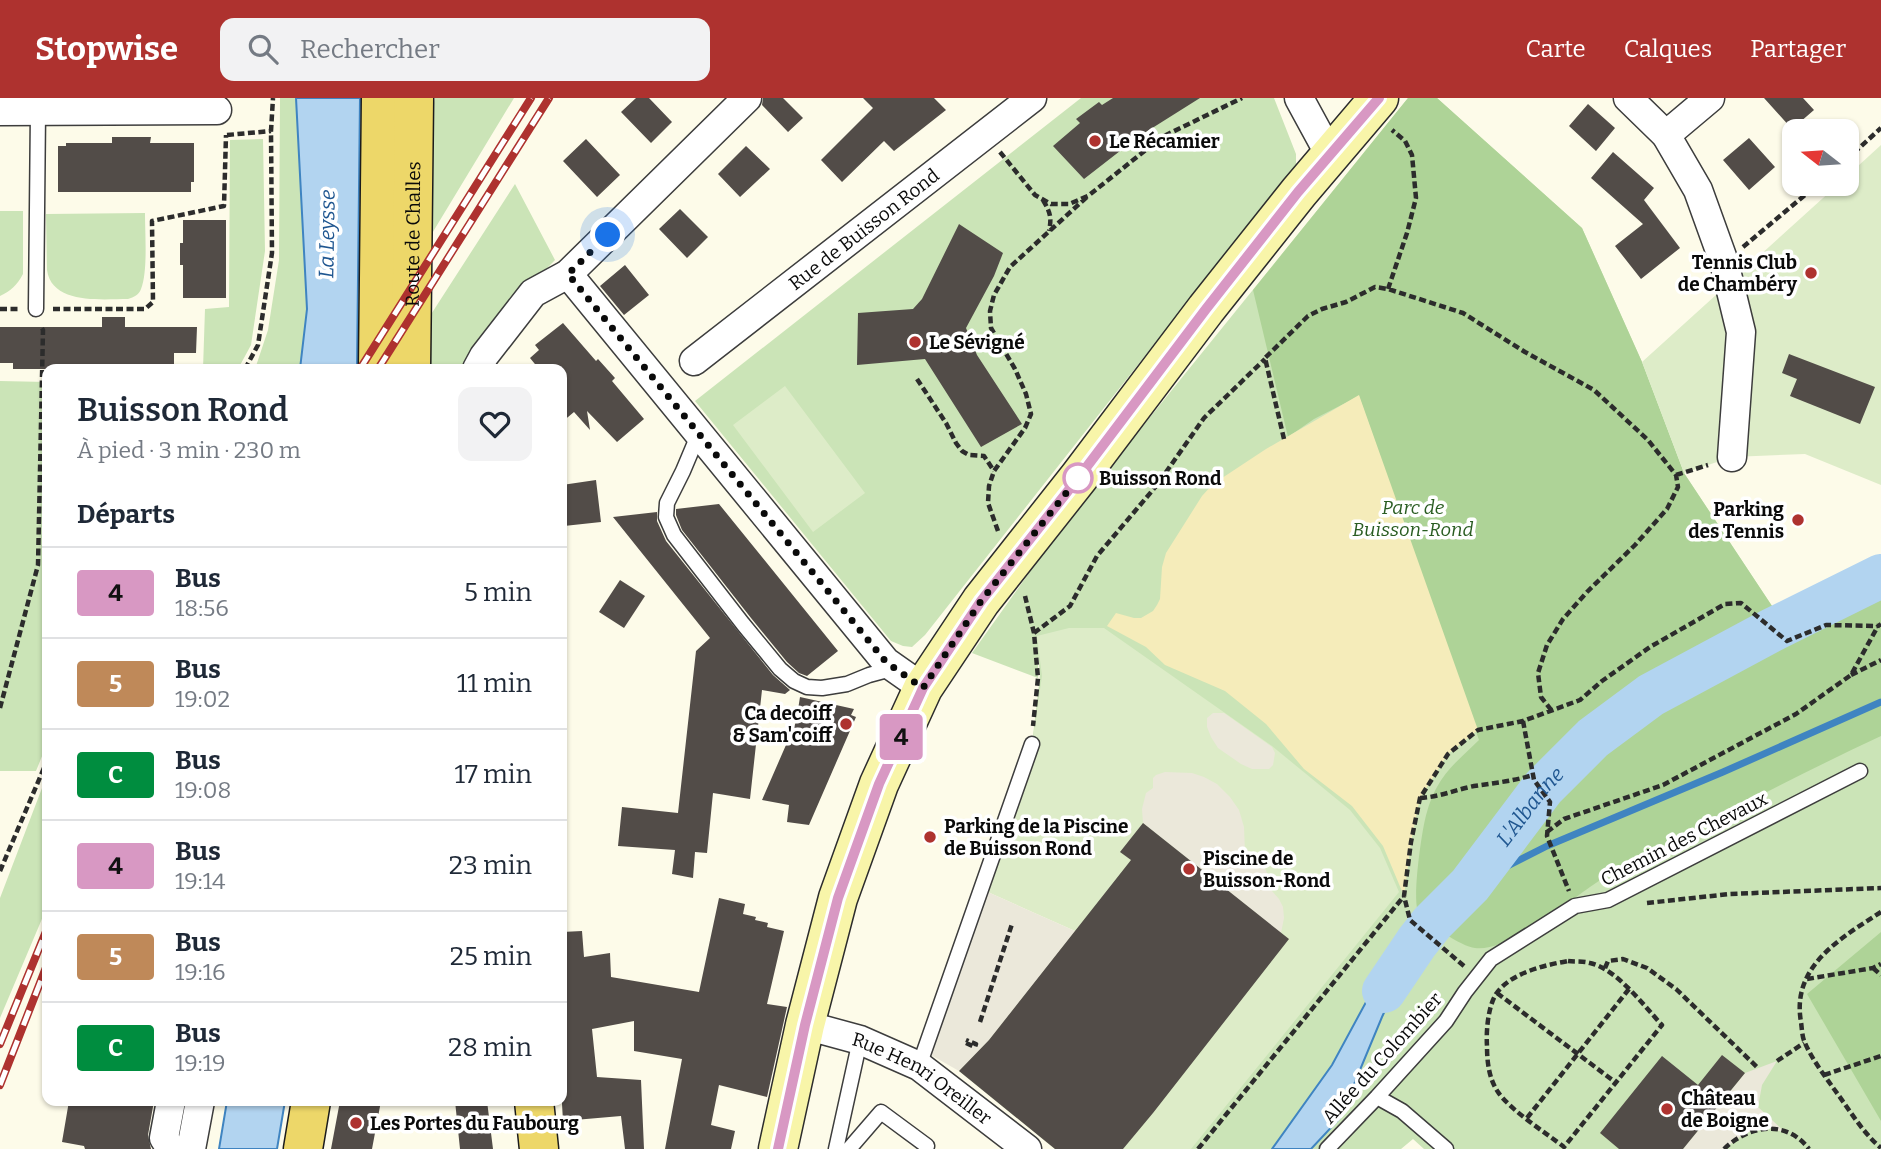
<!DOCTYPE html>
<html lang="fr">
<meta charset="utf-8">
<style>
body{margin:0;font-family:Bitter,serif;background:#f2f2f3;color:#1f2937;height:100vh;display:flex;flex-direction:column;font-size:26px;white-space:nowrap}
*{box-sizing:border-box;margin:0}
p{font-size:23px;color:#747a83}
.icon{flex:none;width:38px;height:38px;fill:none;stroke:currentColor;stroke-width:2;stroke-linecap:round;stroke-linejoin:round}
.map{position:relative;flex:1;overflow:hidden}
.panel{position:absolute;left:42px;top:266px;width:525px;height:742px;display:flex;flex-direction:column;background:#fff;border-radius:14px;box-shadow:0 2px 5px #0004}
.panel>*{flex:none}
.badge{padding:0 14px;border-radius:5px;font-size:24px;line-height:46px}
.needle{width:46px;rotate:287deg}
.controls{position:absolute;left:1782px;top:21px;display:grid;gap:14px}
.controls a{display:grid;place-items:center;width:77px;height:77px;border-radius:14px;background:#fff;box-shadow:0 2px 5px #0004;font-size:35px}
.you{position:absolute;width:35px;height:35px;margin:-18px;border:5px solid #fff;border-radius:50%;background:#1a73e8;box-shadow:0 0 0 10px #1a73e833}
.map>.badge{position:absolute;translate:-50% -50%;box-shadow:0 0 0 4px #fff}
h2{padding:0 35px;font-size:26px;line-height:63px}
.round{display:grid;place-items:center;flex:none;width:74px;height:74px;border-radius:14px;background:#f2f2f3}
.headline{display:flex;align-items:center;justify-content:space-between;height:119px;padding:0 35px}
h1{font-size:33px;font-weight:600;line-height:52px}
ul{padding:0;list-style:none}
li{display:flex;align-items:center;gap:21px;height:91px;padding:0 35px;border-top:2px solid #e0e1e3}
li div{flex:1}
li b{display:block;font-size:26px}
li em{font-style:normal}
li .badge{min-width:77px;font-weight:700;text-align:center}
header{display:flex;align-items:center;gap:42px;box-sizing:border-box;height:98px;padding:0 35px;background:#ae322f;color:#fff}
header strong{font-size:33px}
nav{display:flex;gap:38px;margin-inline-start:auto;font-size:24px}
.search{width:490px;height:63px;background:#f2f2f3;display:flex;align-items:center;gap:18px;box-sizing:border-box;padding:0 24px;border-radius:14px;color:#747a83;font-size:26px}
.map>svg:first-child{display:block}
</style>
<header>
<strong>Stopwise</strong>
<div class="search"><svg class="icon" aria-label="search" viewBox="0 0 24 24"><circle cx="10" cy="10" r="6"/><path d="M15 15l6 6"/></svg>Rechercher</div>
<nav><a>Carte</a><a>Calques</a><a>Partager</a></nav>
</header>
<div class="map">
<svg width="1881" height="1051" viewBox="0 0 1881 1051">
<rect width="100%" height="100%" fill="#fdfbe9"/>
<path fill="#cbe4b7" d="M280,0h16l11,211 -7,60h-45l13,-39 11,-70z
M435,0h79l-89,147 8,-138z
M1081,0h193l22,56v13l-4,10 -129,156 -238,302 -13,12 -9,-1 -12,-5 -196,-240z
M1408,0h29l145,130 60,134 42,111 90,136 107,-54v594h-457l-11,-10 -12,10h-210l-159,-405 8,-68 -2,-21v23l-66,-25 94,-132z
M263,41l2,112 -14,94 -13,24h-35l2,-60 24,-2 1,-167z
M515,86l40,76 -47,48 -41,61h-39v-50z
M0,113h23v63c-6,11 -12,17 -23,22z
M145,115c0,20 3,59 -4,76 -2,6 -7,8 -13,10 -26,0 -76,6 -81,-29l-1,-56z
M0,283l47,1v362l-11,27h-36z
M47,677v132l-47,111v-120z"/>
<path fill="#aed397" d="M1408,0h29l145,130 60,134 42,111 90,136 107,-54v181c-64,30 -127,62 -189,95 -35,18 -71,34 -102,56 -27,19 -83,65 -115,61 -13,-1 -51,-26 -57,-37 -6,-13 4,-84 9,-99 2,-8 6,-18 10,-25 10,-19 27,-32 42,-47l-120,-344 -45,23 -26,18 -35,-147z
M1881,834v189l-74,-127z"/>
<path fill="#f5ecba" d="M1359,297l119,335 -30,24 -28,44 -9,44 -7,54 -21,-50 -31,-40 -48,-37 -38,-45 -41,-33 -60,-26 -19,-18 -39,-21 9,-13 18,5h7l12,-7 4,-6 3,-6 2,-32 4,-14 36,-57 11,-12 53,-35z"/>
<path fill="#ddecc8" d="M1881,47v340l-76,-31 -73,3 -48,16 -42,-111 191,-173 2,-5h11v-7z
M785,288l80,107 -52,39 -80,-107z
M1069,530h35l168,118 78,64 30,38 19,44 -208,257h-136l-96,-78 30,-31 86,-109 -94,-42 51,-145 10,-68 -5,-40z"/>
<path fill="#ebe8da" d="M1213,615h11l48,34 3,6 -2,12 -4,4h-17l-11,-5 -23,-16 -7,-11 -4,-10v-9z
M1165,674l27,1 12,4 13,7 13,13 9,13 5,17 1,25 8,5 13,13 6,21 7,8 4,8 1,11 -3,15 -138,-110 -1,-14 4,-16 7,-5v-10l3,-3z
M981,791l94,42 -86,109 -30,31 -35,-20z
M1777,963l-15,24 -4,22 28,26 -16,-5 -13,1 -13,5 -20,15h-41l62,-76z"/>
<path fill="#b2d4f0" stroke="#3f84c1" stroke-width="2" d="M296,0h64l-3,271h-57l7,-60z
M1411,844h6l1,7 -2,6 -22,36 -12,26 -42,101 -29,31h-39l60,-84 40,-74z
M227,1003h58l-8,48h-58z"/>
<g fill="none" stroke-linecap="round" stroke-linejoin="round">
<path stroke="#3f84c1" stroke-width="7" d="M1470,787l77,-39 176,-74 158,-70"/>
<path stroke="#b2d4f0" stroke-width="44" id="s1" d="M1384,893l33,-49 15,-19 38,-38 73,-97 50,-50 58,-43 123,-66 107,-53"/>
</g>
<path fill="#524c48" d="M636,0h13l23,24 -21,21 -30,-31z
M763,0h20l20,20 -15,14 -26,-27z
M863,0h71l12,12 -52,41 -10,-10 -42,41 -21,-22 52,-52z
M1113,0h87l-62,39 -54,42 -31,-33 27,-23 -4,-4 23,-17 3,3z
M1764,0h39l11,12 -22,19z
M1588,6l27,24 -19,23 -27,-25z
M112,39h39l-1,6h44v39h-3v10h-133v-46h8v-3h46z
M1749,40l26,29 -26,23 -26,-30z
M586,41l34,36 -23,22 -34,-36z
M746,48l24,23 -30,28 -22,-23z
M1613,54l41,36 -10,12 36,48 -39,31 -26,-33 28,-22 -52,-46z
M680,111l28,28 -21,21 -28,-29z
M183,122h43v78h-43v-33h-3v-22h3z
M959,126l44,29 -9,23 -28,52 11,27 45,69 -41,23 -56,-88 -68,6 1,-52 55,-4 9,-10z
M625,167l24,30 -25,20 -24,-29z
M102,219h23v10h72l-1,26h-22v16h-161v-6h-13v-36h102z
M563,225l33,38 2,-2 17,19 -3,3 32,38 -27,23 -30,-31 3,19 -16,-18 -12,10v-53h-23l-9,-11 9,-8 -4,-5z
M1789,256l86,33 -15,37 -70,-28 7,-17 -15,-6z
M596,382l5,42 -37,4 -2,-41z
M719,406l119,147 -31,25 -8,-3 -12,-11 -36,-44 -69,-88 -6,-15v-6z
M657,414v9l9,20 107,134 17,15 -5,4 -23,-4 -12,109 -37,-6 -6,60 -12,-1 -2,26 -21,-4 3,-24 -57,-4 4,-39 56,6 18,-162 14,-13 -97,-121z
M620,482l25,16 -21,32 -25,-16z
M800,599l54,12 -3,6 5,2 -47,108 -22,-3 2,-17 -27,-5 34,-78z
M1143,725l146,116 -136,174 -30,36h-68l-96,-78 30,-31 142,-180 -11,-8z
M719,800l26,6 -2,10 13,3 -1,3 13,3 -1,4 17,4 -17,73 20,3 -20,90 -48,-12 -8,40 24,6 -4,18h-66l17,-90 -48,-8v-30l-42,8 5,48 44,3 3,69h-19l-4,-33 -58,5 -1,-17v-172l20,-1 2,26 26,-4 1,24 88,15z
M1722,957l23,18 -62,76h-64l-19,-16 62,-77 36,29z
M69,1003h85l-6,34 3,14h-66l-1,-3 -22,-4z
M340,1003h41l-9,48h-41z
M455,1003h32l6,48h-33z"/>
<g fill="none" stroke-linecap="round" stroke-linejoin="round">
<g stroke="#3d3d3d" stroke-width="17">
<path id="service" d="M36,211l2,-198
M699,335l-16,38 -16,32 -1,14 8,18 69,89 37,45 14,12 13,6 15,1 25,-4 22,-9 26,-7
M919,968l113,-322
M1377,999l25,14 44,38
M836,1051l24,-109
M849,1051l32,-37 46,34
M1327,1051l50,-52 69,-76 19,-29 26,-33 84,-53 33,-6 252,-129"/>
</g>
<g stroke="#3d3d3d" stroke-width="31">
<g id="minor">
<path d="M1299,0l31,57"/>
<path d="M1628,0l38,37 32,55 26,72 17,70 -9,125"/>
<path d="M0,13l217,-1"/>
<path d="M1666,37l44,-37"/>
<path d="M568,176l318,388 37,26"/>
<path id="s2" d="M694,263l338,-263"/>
<path d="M477,271l7,-13 49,-63 35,-19 179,-176"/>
<path id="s3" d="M805,927l55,15 59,26 108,83"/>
<path d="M171,1003l-7,37 7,11"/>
<path d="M191,1051l9,-48"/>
</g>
</g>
<g stroke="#2c2c2c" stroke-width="41">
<path id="secondary" d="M778,1051l27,-124 33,-127 41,-114 44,-96 58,-87 98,-124 127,-168 93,-117 80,-94"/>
</g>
<g stroke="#1b1b1b" stroke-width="41">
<g id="primary">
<path d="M378,271l3,-271"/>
<path id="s4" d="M411,271l3,-271"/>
<path d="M534,1003l5,48"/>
<path d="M303,1051l8,-48"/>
</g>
</g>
<path stroke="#2c2c2c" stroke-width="4.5" stroke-dasharray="7 3.5" stroke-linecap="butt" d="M227,37l44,-4
M1000,54l35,43 16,9h18l19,-8 74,-59 80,-39
M1846,62l35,-32
M1043,102c7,12 9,17 6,31
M1743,149l75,-63
M1388,191l19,-56 9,-35 -4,-43 -7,-14 -13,-11
M0,211h20
M53,211h92l8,-7 -1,-81 72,-15 2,-71
M245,271l13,-24 14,-92 -1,-122 2,-33
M917,281l29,44 10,20 6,8 7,4 15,1 10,15
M1284,341l-19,-81 43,-42 14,-7 24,-7 29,-15 13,2 75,24 62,39 69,38 54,50 28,35 2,12 -11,22 -32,36 -48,47 -24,27 -16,26 -9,28 3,24 11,14
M1676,377l32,-10
M998,433l-10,-28 1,-17 5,-15 31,-43 6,-14 -5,-20 -11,-25 -24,-41 -1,-17 4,-16 16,-28 78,-71
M1025,498l9,37 4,45 -5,48
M1034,535l36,-27 27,-50 60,-71 47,-67 61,-59
M1851,577l30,-15
M0,610l38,-143 5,-235 -2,-3
M1523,623l11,59 16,22 -3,34 22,55
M1420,700c19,-1 35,-8 54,-12 20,-3 40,-5 59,-11
M1547,734l17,-13 99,-34 133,-71 55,-39 27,-49
M0,773l47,-110
M1647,805l83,-9 151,-6
M1881,814c-40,26 -90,54 -80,110 1,7 1,15 4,21 7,16 19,32 29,46 15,20 28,43 47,59
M1568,863c7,1 15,0 22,2 27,6 54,43 72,62l-98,122c-18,-14 -54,-37 -66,-55 -9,-13 -11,-30 -11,-46 -1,-15 1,-39 9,-52 14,-21 49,-29 72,-33z
M1464,868l-54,-46 -6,-24 7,-54 9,-44 28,-44 30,-24 45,-9 57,-21 22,-19 48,-34 75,-43 16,-1 46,38 39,-16 52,1 3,-2
M1605,870l3,-7 15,-2 24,9 29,21 82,79
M1873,870l8,7
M1807,881l66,-11 8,-4
M1497,895l118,89
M980,924l32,-98
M966,945l9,4 1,-3 -10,-4
M1777,963l27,-18
M1824,977l57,-19
M1527,1020l102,-129
M1198,1051l206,-253
M1724,1051c25,-24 62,-30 85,0"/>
<use href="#service" stroke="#fff" stroke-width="14"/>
<use href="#minor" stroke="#fff" stroke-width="28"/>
<use href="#secondary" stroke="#f8f5a9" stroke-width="38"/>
<use href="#primary" stroke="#edd769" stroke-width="38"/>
<g stroke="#ae322f" stroke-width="8">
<path id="rail" d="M360,271l171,-271
M378,271l171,-271
M0,946l47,-115
M0,987l47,-120"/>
</g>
<use href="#rail" stroke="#fff" stroke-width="5" stroke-dasharray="16" stroke-linecap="butt"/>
</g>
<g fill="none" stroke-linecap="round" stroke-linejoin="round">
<g stroke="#fff" stroke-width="16">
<path id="line" d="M778,1051l27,-124 33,-127 41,-114 44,-96 58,-87 98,-124 127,-168 92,-117 81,-94"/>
</g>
<use href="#line" stroke="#d898c3" stroke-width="10"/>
<path stroke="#0a0a0a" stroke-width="7" stroke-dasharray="0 12.6" d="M608,137l-40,39 318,388 37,26 58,-87 97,-123"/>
</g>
<g fill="#ae322f" stroke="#fff" stroke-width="2.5">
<circle cx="1095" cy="43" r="7"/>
<circle cx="1811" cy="175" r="7"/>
<circle cx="915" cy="244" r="7"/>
<circle cx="1798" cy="422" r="7"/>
<circle cx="846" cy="626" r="7"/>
<circle cx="930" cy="739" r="7"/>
<circle cx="1189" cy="771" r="7"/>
<circle cx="1667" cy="1011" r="7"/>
<circle cx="356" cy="1025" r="7"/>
</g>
<circle fill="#fff" stroke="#d898c3" stroke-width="3.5" cx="1078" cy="380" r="14"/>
<g text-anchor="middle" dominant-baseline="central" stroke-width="7" stroke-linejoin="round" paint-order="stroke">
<g font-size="19" font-weight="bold" fill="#0a0a0a" stroke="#fff" text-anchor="start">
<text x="1109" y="43">Le Récamier</text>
<text x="1797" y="164" text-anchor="end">Tennis Club<tspan x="1797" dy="22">de Chambéry</tspan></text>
<text x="929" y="244">Le Sévigné</text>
<text x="1784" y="411" text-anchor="end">Parking<tspan x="1784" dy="22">des Tennis</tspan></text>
<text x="832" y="615" text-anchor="end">Ca decoiff<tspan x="832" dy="22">&amp; Sam'coiff</tspan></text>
<text x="944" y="728">Parking de la Piscine<tspan x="944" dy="22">de Buisson Rond</tspan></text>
<text x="1203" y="760">Piscine de<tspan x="1203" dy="22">Buisson-Rond</tspan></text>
<text x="1681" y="1000">Château<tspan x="1681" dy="22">de Boigne</tspan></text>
<text x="370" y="1025">Les Portes du Faubourg</text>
</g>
<g font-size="19" fill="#0a0a0a" stroke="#fff">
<text stroke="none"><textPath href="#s2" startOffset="215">Rue de Buisson Rond</textPath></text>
<text stroke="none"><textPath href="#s4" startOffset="135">Route de Challes</textPath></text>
<text transform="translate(1684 741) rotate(-27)">Chemin des Chevaux</text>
<text transform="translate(1382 960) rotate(-48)">Allée du Colombier</text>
<text stroke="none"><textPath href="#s3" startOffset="130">Rue Henri Oreiller</textPath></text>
</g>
<g font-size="19" font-weight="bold" fill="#0a0a0a" stroke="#fff" text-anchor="start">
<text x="1099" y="380">Buisson Rond</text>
</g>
<g font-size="19" font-style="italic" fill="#295c21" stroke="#fff">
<text x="1413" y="409">Parc de<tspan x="1413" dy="22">Buisson-Rond</tspan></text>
</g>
<g font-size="21" font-style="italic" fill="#1f5690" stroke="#fff">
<text transform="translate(327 136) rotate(-89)">La Leysse</text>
<text stroke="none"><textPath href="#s1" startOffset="236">L'Albanne</textPath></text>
</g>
</g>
</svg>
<div class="controls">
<a><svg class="needle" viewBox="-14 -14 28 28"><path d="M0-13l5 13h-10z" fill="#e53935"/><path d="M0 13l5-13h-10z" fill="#747a83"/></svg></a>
</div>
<div class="you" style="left:608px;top:137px"></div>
<b class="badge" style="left:901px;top:639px;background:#d898c3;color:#111">4</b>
<section class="panel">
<div class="headline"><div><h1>Buisson Rond</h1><p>À pied · 3 min · 230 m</p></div><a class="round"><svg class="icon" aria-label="heart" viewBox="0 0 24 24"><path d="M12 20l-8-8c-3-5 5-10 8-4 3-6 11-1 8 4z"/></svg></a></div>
<h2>Départs</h2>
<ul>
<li><span class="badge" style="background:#d898c3;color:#111">4</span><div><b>Bus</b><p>18:56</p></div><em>5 min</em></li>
<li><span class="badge" style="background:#bf8959;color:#fff">5</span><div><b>Bus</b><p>19:02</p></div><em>11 min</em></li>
<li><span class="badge" style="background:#008d3f;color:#fff">C</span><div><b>Bus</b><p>19:08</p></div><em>17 min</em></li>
<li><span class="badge" style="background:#d898c3;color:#111">4</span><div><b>Bus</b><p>19:14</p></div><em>23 min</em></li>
<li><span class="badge" style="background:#bf8959;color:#fff">5</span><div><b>Bus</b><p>19:16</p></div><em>25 min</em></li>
<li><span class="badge" style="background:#008d3f;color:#fff">C</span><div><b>Bus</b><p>19:19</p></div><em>28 min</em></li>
</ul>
</section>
</div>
